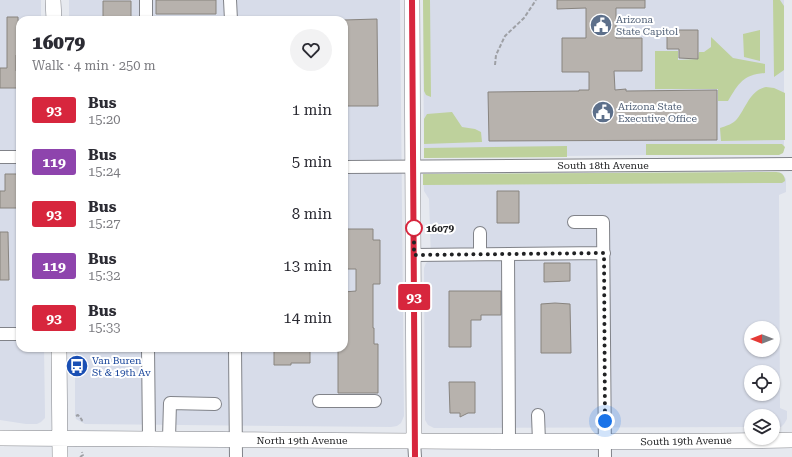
<!DOCTYPE html>
<meta charset="utf-8">
<style>
body{margin:0;font-family:"Roboto Serif",serif;background:#f2f2f3;color:#2b2b33;height:100vh;display:flex;flex-direction:column;font-size:15px;white-space:nowrap}
*{box-sizing:border-box;margin:0}
p{font-size:13px;color:#7c7c81}
.icon{flex:none;width:22px;height:22px;fill:none;stroke:currentColor;stroke-width:2;stroke-linecap:round;stroke-linejoin:round}
.map{position:relative;flex:1;overflow:hidden}
.details{position:absolute;left:16px;top:16px;width:332px;height:336px;display:flex;flex-direction:column;background:#fff;border-radius:12px;box-shadow:0 1px 3px #0004}
.details>*{flex:none}
.badge{padding:0 8px;border-radius:3px;font-size:14px;line-height:26px}
.needle{width:26px;rotate:270deg}
.fabs{position:absolute;left:744px;top:321px;display:grid;gap:8px}
.fabs a{display:grid;place-items:center;width:36px;height:36px;border-radius:50%;background:#fff;box-shadow:0 1px 3px #0004;font-size:20px}
.you{position:absolute;width:20px;height:20px;margin:-10px;border:3px solid #fff;border-radius:50%;background:#1a73e8;box-shadow:0 0 0 6px #1a73e833}
.map>.badge{position:absolute;translate:-50% -50%;box-shadow:0 0 0 2px #fff}
.round{display:grid;place-items:center;flex:none;width:42px;height:42px;border-radius:21px;background:#f2f2f3}
.summary{display:flex;align-items:center;justify-content:space-between;height:68px;padding:0 16px}
h1{font-size:19px;font-weight:800;line-height:30px}
ul{padding:0;list-style:none}
li{display:flex;align-items:center;gap:12px;height:52px;padding:0 16px}
li div{flex:1}
li b{display:block;font-size:15px}
li em{font-style:normal}
li .badge{min-width:44px;font-weight:700;text-align:center}
.map>svg:first-child{display:block}
</style>
<div class="map">
<svg width="792" height="457" viewBox="0 0 792 457">
<rect width="100%" height="100%" fill="#e6e9ef"/>
<path fill="#d7dce9" fill-rule="evenodd" d="M0,0h41v20h-21v328h24l1,66v4l-4,4 -4,2h-11l-26,-4z
M69,0h331l4,416 -3,7 -4,3 -6,1 -306,-3 -9,-5 -1,-4v-67h269v-328h-275z
M423,0h361v151l-5,4h-133l-222,3z
M776,172l6,1 4,6v13l-7,3 1,213 7,3v8l-3,5 -3,3h-8v-11h-22v11l-317,1 -6,-3 -3,-5 -1,-152 2,-5 5,-3 -2,-61 -5,-8 -1,-17zM751,328h22v22h-22zM751,372h22v22h-22z"/>
<path fill="#bed19c" d="M423,0h7l1,97 -5,-2 -2,-4z
M773,0h7l4,6v64l-10,7z
M760,30v31l-16,-4 -1,-23z
M711,37l22,21 32,6v9c-22,2 -26,10 -37,28h-10v-12h-63v-38h23v9l20,-1 1,-7h5l7,-5z
M766,87l8,1 11,5v47l-64,1 -1,-13c6,-2 13,-4 17,-9 9,-11 13,-29 29,-32z
M452,112l10,15 13,2 6,3 1,10 -58,2v-25l3,-5z
M646,144h136l3,3 -2,6 -4,2h-133z
M567,146v11l-143,1v-10z
M776,172c5,0 9,3 9,9l-3,2 -359,2v-11z"/>
<path fill="#b7b2ad" stroke="#88847f" d="M156,0h60v14h-60z
M557,0h88v8h-29v30h26v33h-28l1,19 11,-1v2l91,-1v50l-228,1 -1,-49 91,-1v-1h10v-18h-27v-34h24v-30l-29,1z
M103,1h28v19h-28z
M7,17h11l1,38h-3v16h4v17h-20v-20h7z
M377,19l1,87h-34v-86z
M679,30h19v29l-19,-1v-9h-12v-16h11z
M5,174h15v34h-20v-17h5z
M497,191h22v32h-22z
M344,229h29v11h7v44h-7v44h1v16h4v49h-40v-45h6v-56l12,-1v-22h-12z
M0,232h8l1,48h-9z
M544,263h26v18l-26,1z
M449,291h52v24h-20v5h-10v27h-22z
M555,303l15,1 1,49h-30v-49z
M274,348h36v15h-19v2h-17z
M449,382h26v31h-7l-8,4v-4h-10z"/>
<g fill="none" stroke-linecap="round" stroke-linejoin="round">
<g stroke="#818389" stroke-width="14">
<path id="minor" d="M146,0v20
M230,0l1,20
M0,157h20
M344,167l448,-3
M574,222h29l2,235
M480,233v21
M508,254l1,187
M414,255l190,-2
M0,334h20
M148,348l1,90
M235,348l1,109
M319,401h56
M538,415l1,27
M169,438l1,-35 45,1
M414,441l1,16"/>
</g>
<g stroke="#818389" stroke-width="16">
<path id="major" d="M53,0l1,20
M412,0l2,441
M59,348l1,109
M0,438c264,1 528,6 792,2"/>
</g>
<path stroke="#9ea0a5" stroke-width="2" stroke-dasharray="4 2" stroke-linecap="butt" d="M495,65l1,-10 9,-19 19,-18 12,-18
M76,416l2,-1 4,5 -1,3
M80,457l3,-2 -1,-3"/>
<use href="#minor" stroke="#fff" stroke-width="12"/>
<use href="#major" stroke="#fff" stroke-width="15"/>
</g>
<g fill="none" stroke-linecap="round" stroke-linejoin="round">
<g stroke="#fff" stroke-width="9">
<path id="line" d="M412,0l3,457"/>
</g>
<use href="#line" stroke="#d7263d" stroke-width="6"/>
<path stroke="#202123" stroke-width="4" stroke-dasharray="0 7.2" d="M414,228v27l190,-2 1,168"/>
</g>
<defs>
<g id="civic-disc" transform="scale(1.15)"><circle r="9.5" fill="#5c6f8a" stroke="#fff"/><path d="M-.6-6.5H3V-4.5H.6V-3L4-1V1h2V6H-6V1h2V-1L-.6-3ZM-1.2 2.5V6h2.4V2.5Z" fill="#fff"/></g>
<g id="bus-disc" transform="scale(1.15)"><circle r="9.5" fill="#1a4fb4" stroke="#fff"/><path d="M-5-6H5V4H4V6H2V4H-2V6H-4V4H-5ZM-3.5-4V0h7V-4ZM-3.5 1.2v1.5H-2V1.2ZM2 1.2v1.5H3.5V1.2Z" fill="#fff"/></g>
</defs>
<g fill-rule="evenodd">
<use href="#civic-disc" x="601" y="25"/>
<use href="#civic-disc" x="603" y="112"/>
<use href="#bus-disc" x="77" y="366"/>
</g>
<circle fill="#fff" stroke="#d7263d" stroke-width="2" cx="414" cy="228" r="8"/>
<g text-anchor="middle" dominant-baseline="central" stroke-width="4" stroke-linejoin="round" paint-order="stroke">
<g font-size="10" fill="#4e5e75" stroke="#fff" text-anchor="start">
<text x="616" y="19">Arizona<tspan x="616" dy="12">State Capitol</tspan></text>
<text x="618" y="106">Arizona State<tspan x="618" dy="12">Executive Office</tspan></text>
</g>
<g font-size="10" fill="#202123" stroke="#fff">
<text x="603" y="165">South 18th Avenue</text>
<text x="302" y="440">North 19th Avenue</text>
<text transform="translate(686 441) rotate(-1)">South 19th Avenue</text>
</g>
<g font-size="10" font-weight="bold" fill="#202123" stroke="#fff" text-anchor="start">
<text x="426" y="228">16079</text>
</g>
<g font-size="10" fill="#164399" stroke="#fff" text-anchor="start">
<text x="92" y="360">Van Buren<tspan x="92" dy="12">St &amp; 19th Av</tspan></text>
</g>
</g>
</svg>
<div class="fabs">
<a><svg class="needle" viewBox="-14 -14 28 28"><path d="M0-13l5 13h-10z" fill="#e53935"/><path d="M0 13l5-13h-10z" fill="#7c7c81"/></svg></a>
<a><svg class="icon" aria-label="locate" viewBox="0 0 24 24"><circle cx="12" cy="12" r="6"/><path d="M12 2v4M12 18v4M2 12h4M18 12h4"/></svg></a>
<a><svg class="icon" aria-label="layers" viewBox="0 0 24 24"><path d="M12 4l9 5-9 5-9-5zM3 14l9 5 9-5"/></svg></a>
</div>
<div class="you" style="left:605px;top:421px"></div>
<b class="badge" style="left:414px;top:297px;background:#d7263d;color:#fff">93</b>
<section class="details">
<div class="summary"><div><h1>16079</h1><p>Walk · 4 min · 250 m</p></div><a class="round"><svg class="icon" aria-label="heart" viewBox="0 0 24 24"><path d="M12 20l-8-8c-3-5 5-10 8-4 3-6 11-1 8 4z"/></svg></a></div>
<ul>
<li><span class="badge" style="background:#d7263d;color:#fff">93</span><div><b>Bus</b><p>15:20</p></div><em>1 min</em></li>
<li><span class="badge" style="background:#8e44ad;color:#fff">119</span><div><b>Bus</b><p>15:24</p></div><em>5 min</em></li>
<li><span class="badge" style="background:#d7263d;color:#fff">93</span><div><b>Bus</b><p>15:27</p></div><em>8 min</em></li>
<li><span class="badge" style="background:#8e44ad;color:#fff">119</span><div><b>Bus</b><p>15:32</p></div><em>13 min</em></li>
<li><span class="badge" style="background:#d7263d;color:#fff">93</span><div><b>Bus</b><p>15:33</p></div><em>14 min</em></li>
</ul>
</section>
</div>
